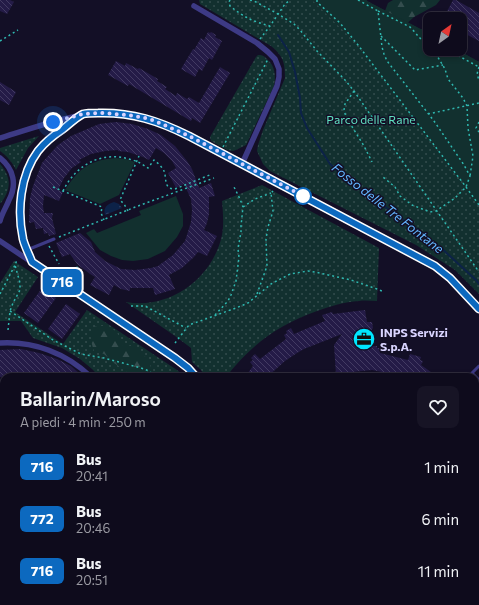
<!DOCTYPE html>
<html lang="it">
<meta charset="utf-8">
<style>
body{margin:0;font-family:Commissioner,sans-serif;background:#171425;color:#f1f3f6;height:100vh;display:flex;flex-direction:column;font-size:15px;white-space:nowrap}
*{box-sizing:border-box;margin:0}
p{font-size:13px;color:#9b9ba3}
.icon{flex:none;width:22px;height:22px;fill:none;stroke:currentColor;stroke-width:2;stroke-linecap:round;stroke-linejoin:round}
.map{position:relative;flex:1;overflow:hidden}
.side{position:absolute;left:0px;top:373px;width:479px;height:232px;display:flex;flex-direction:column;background:#0e0b1c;border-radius:12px 12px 0 0;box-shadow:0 2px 6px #0003,0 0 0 1px #2e2b3b}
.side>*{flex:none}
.badge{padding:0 8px;border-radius:6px;font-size:14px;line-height:26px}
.needle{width:26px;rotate:33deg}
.controls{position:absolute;left:423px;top:12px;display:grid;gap:8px}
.controls a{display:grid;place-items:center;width:44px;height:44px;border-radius:8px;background:#0e0b1c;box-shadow:0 2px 6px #0003,0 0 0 1px #2e2b3b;font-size:20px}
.you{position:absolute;width:20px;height:20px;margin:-10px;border:3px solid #fff;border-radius:50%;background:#1a73e8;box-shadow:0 0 0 6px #1a73e833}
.map>.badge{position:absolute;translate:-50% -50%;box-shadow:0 0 0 2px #fff}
.round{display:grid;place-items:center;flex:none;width:42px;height:42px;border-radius:8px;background:#171425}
.headline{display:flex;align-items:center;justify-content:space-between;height:68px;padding:0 20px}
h1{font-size:19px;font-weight:600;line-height:30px}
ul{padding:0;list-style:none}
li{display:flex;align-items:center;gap:12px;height:52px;padding:0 20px}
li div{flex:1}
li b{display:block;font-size:15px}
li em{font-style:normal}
li .badge{min-width:44px;font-weight:700;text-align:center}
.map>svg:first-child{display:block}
</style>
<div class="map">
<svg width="479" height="605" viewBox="0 0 479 605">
<defs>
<pattern id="grass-dots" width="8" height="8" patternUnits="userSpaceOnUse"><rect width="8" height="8" fill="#12302f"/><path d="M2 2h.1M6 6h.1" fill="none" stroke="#344d4e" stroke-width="1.8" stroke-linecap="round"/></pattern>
<pattern id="forest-firs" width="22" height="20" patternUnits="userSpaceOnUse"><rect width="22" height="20" fill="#12302f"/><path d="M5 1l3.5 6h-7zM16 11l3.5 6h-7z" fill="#344d4e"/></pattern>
<pattern id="water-ripples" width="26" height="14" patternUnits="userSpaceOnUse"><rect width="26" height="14" fill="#0c2248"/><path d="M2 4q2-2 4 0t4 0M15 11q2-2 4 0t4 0" fill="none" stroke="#2f4163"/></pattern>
<pattern id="building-back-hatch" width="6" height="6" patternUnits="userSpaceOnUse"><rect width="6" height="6" fill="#241b47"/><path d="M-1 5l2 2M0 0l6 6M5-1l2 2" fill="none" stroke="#433b63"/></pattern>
</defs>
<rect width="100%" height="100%" fill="#130f26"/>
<path fill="url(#grass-dots)" d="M199,0h168v1l63,33v15h26l23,13v232l-24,-24 -39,-25 -146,-74 -7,-7 -6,-13 1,-6 5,-15 22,-52c0,-16 -2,-22 -14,-32l-71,-42z
M258,55c5,0 6,1 9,4 8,7 9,16 7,27l-28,59 -10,5 -3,1 -6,-1 -16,-9 -1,-4 46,-80z
M39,136l-11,12 -12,22c-4,-8 -9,-14 -16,-19v-3z
M0,164c12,14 11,25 1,39h-1z
M262,185l117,63 -2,53c-6,0 -12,-1 -18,0 -15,1 -28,5 -42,10 -39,14 -65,33 -91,66h-21l-4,-7 -9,-8 -1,-14 -16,-12 -49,-34c44,8 87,-24 96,-67 2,-11 1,-23 0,-34z
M14,261l24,16 -23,35 48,32 24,-34 90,60 8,7h-85l-8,-8 -12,-10 -18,-11 -29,-10 -12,-17h-21v-38z
M31,601h176l2,4h-177z
M436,601h18l1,4h-24l5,-2z"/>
<path fill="url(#forest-firs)" d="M393,0h47l-4,5 -22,12 -10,9 -19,-15 3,-8z
M96,326h12l9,6 5,13 10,1 17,14 2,8 -8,9 -14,-4 -15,-10 -10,-9 -10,-3c-3,-11 -6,-15 2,-25z
M111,371c6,0 12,1 15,6h-17z
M4,397v24l-4,1v-23z
M475,442h1l3,9v130h-4z
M4,486v21l-4,1v-18h3z
M33,601h22l-4,4h-18z"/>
<path fill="#12302f" d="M312,0h53l65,34v15h26l23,13v141l-76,-98 -45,-60z
M116,158l10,1 9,3 -16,33 -19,9 -35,-14c14,-22 25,-30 51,-32z
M176,196l7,18v12l-6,11 -12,14 -17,8 -15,2 -11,-1 -11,-4 -11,-6 -14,-17 8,-4 3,4 44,-18 -2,-4z"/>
<path fill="url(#water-ripples)" d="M114,202l5,2 3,4 -17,7c-2,-7 2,-11 9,-13z
M2,430l2,1v22l-4,5v-26z"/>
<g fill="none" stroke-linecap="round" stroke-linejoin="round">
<path stroke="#0c2248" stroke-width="2" d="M278,35l11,17 6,20 5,26 1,15 6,15 23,36 20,18 55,39 35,26 36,33 3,4"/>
</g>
<path fill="url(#building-back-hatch)" d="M0,0h10l4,2 -7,12 -7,-3z
M453,0h3l23,13v28l-19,-10v-12h-17z
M208,32l2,1 1,-1 5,3 -1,2 7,4 -10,19 -3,-2 -7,13 -3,-2 -4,8 -14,-8 12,-20 1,1 7,-12 3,2z
M116,61l9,5 1,-3 12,6 1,-1 19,11 -1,2 10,6 -2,2 11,7 1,-3 10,6 2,-2 10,6 21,-36 10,6 -30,50 -8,-5 -1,3 -62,-37 -1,2 -20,-11z
M0,82l16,10 -7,13 -9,-5z
M116,122l16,2 16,5 13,6 14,11 12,15 5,8 7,19 12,-5 4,13 -6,1v17l-2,9 -3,7 13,6 -10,20 -9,-4 -4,5 -12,11 -13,7 6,14 -20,6 -2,-7h-23v3l-9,-2 -7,-4 -5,10 -19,-10 5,-8 -5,-3 -13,-10 -7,-10 -8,3 -6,-14 24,-10 11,9 4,10 10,9 16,8 14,1 16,-2 7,-2 15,-11 12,-14 6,-19 1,-12 -1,-11 -7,-15 -8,4 -4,-8 -4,-7 8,-5 -4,-7 -8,-8 -8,-5 -7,12 -6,-3 -15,-5 -10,-1v-1l-13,1 -14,3 -12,6 2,2 -9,6 -8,10 -6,12 5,2 -4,9 -15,-6 -1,11 1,7h9l-1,5 4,16 -7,2 -1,-3 -4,1 -1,-6 -7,1 -2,-7 -5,1 1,-25 3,-12 9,-23 6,-7 10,-11 13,-9 28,-12z
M42,288l14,10 -18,25 -14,-10z
M66,304l14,10 -18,25 -14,-10z
M365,310l2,12h5l1,6 -4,5 1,13h7v2h3v5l28,7 2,-6 11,3 -1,3 3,1 -2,4 17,12h-36l-5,-2 -25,-5 -20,2 -16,3 -2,-30 8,-11 -38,15 -7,4 -12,8 -18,16h-22l8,-11 -3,-4 3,-2 -2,-2 4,-4 5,5 26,-20 -2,-4 3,-2 -1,-2 5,-3 3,6 31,-13 -3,-6 10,-3 1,2z
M21,349l18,4 18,6 14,7 12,11h-83v-27z"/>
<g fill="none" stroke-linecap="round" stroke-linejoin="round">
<path stroke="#2fb8b0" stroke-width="1.5" stroke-dasharray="2 3" stroke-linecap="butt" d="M230,0l-1,2 1,4c15,12 22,15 40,20l15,-22 5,-4
M250,0l6,2 22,12 16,10 6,6 17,21 28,29 9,11 125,181
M317,0v2l23,21 18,22 108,142 13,18
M358,0l20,11 4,36 2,7 3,7 47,60 30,44 6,11 -4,11 -11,11 -19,13 -6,1 -18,-7 -12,-9 -5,-9 -12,-10
M378,11l32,16c7,7 12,15 20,20
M381,36l34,34 28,-5
M260,39l10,-13
M0,41l18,-11
M433,49l12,20 3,10 15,19 4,8 1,22 5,28 -3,20
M434,49l21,5 24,13
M479,67l-2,7 2,6
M354,91l-9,13 -1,6 2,7 18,29 8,16
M428,114l51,-11
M479,122l-3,6 3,4
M223,147l45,-88
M53,187l49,20 -1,6 3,7
M63,191c13,-27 40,-41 69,-31 6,1 11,5 16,8l6,-8c4,3 8,7 10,11 3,7 -1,18 11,18l37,-15
M243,207l12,-8 16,-6
M128,211l-4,-7 -4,-4 19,-44
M59,237l79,-31 76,-28
M49,246l10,18
M73,272l6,-7
M0,294l15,-29
M257,294l10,-28 -1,-27 2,-12 5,-16 -2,-18 2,-2
M131,306h14l41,22
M10,311l43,29 28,14 23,4 37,10 8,3 7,6
M215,315l13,-14 3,-6 5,-14 3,-24 -1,-8 3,-17v-6l2,-19 -3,-8 -6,-12
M8,330l2,-19 3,-8 7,-13v-7l-5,-18 2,-5
M175,343l14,-18 47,-17 12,-5 23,-19 19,-10 18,-3 7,1 36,8 26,9 5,2
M138,601l2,4
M159,605l2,-4"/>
<path stroke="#3d3a85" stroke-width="3" d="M27,250l27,-11
M479,366l-7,7 7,7"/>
<path stroke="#3d3a85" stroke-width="5.5" d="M194,6l63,37 11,9 7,7 4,10v8l-2,9 -35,78
M0,138c27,-8 54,-18 82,-23 21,-4 46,-2 67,4 18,6 36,15 53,23l233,124 15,12 29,31
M0,158c14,11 17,27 9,42 -3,8 -7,13 -9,21
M0,241l175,117 13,10 8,9
M32,262c-4,-8 -7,-15 -9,-23 -6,-30 -3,-67 18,-91 11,-12 25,-22 38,-31
M0,343c34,-2 66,10 91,34
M0,568h4
M24,601l1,4
M214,601l2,4
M325,601l5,4"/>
</g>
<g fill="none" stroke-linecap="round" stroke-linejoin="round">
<g stroke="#fff" stroke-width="9">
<path id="line" d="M196,377l-8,-9 -13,-10 -143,-96c-3,-8 -7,-15 -9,-23 -6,-28 -3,-64 15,-88 7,-9 16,-16 25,-22 5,-4 15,-13 20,-15 4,-1 10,-1 15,-1 34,-1 61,8 91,23l246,130 15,12 29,31"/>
</g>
<use href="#line" stroke="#0c69bf" stroke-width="6"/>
<path stroke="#d9d4ff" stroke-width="4" stroke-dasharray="0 7.2" d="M53,122l30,-8 19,-1 26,2 22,4 12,5 27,12 116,61 -2,-1"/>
</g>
<defs>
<g id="office-disc" transform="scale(1.15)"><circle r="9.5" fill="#00e5ff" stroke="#130f26"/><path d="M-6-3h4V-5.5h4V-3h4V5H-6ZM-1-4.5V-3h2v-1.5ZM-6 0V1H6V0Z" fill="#111"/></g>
</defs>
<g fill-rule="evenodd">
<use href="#office-disc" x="364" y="339"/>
</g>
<circle fill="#fff" stroke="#0c69bf" stroke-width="2" cx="303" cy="196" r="8"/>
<g text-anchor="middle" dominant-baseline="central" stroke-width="3" stroke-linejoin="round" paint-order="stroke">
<g font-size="12" fill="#5fe0c0" stroke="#130f26">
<text x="371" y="119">Parco delle Rane</text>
</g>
<g font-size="12" font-weight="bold" fill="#d9d4ff" stroke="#130f26" text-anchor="start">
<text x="380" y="332">INPS Servizi<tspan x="380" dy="14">S.p.A.</tspan></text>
</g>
<g font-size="13" font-style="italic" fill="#62b6ff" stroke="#130f26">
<text transform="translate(388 208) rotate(38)">Fosso delle Tre Fontane</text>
</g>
</g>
</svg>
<div class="controls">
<a><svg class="needle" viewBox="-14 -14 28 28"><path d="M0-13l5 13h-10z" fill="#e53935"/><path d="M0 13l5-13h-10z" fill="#9b9ba3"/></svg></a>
</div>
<div class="you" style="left:53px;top:122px"></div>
<b class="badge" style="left:62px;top:282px;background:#0c69bf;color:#fff">716</b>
<section class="side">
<div class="headline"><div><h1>Ballarin/Maroso</h1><p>A piedi · 4 min · 250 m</p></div><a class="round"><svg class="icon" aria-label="heart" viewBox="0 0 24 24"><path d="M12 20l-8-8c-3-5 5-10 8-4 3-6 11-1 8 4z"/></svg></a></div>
<ul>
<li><span class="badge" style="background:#0c69bf;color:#fff">716</span><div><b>Bus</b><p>20:41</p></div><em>1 min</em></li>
<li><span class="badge" style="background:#0c69bf;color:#fff">772</span><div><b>Bus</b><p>20:46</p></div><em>6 min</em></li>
<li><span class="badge" style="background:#0c69bf;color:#fff">716</span><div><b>Bus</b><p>20:51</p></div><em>11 min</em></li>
</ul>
</section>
</div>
